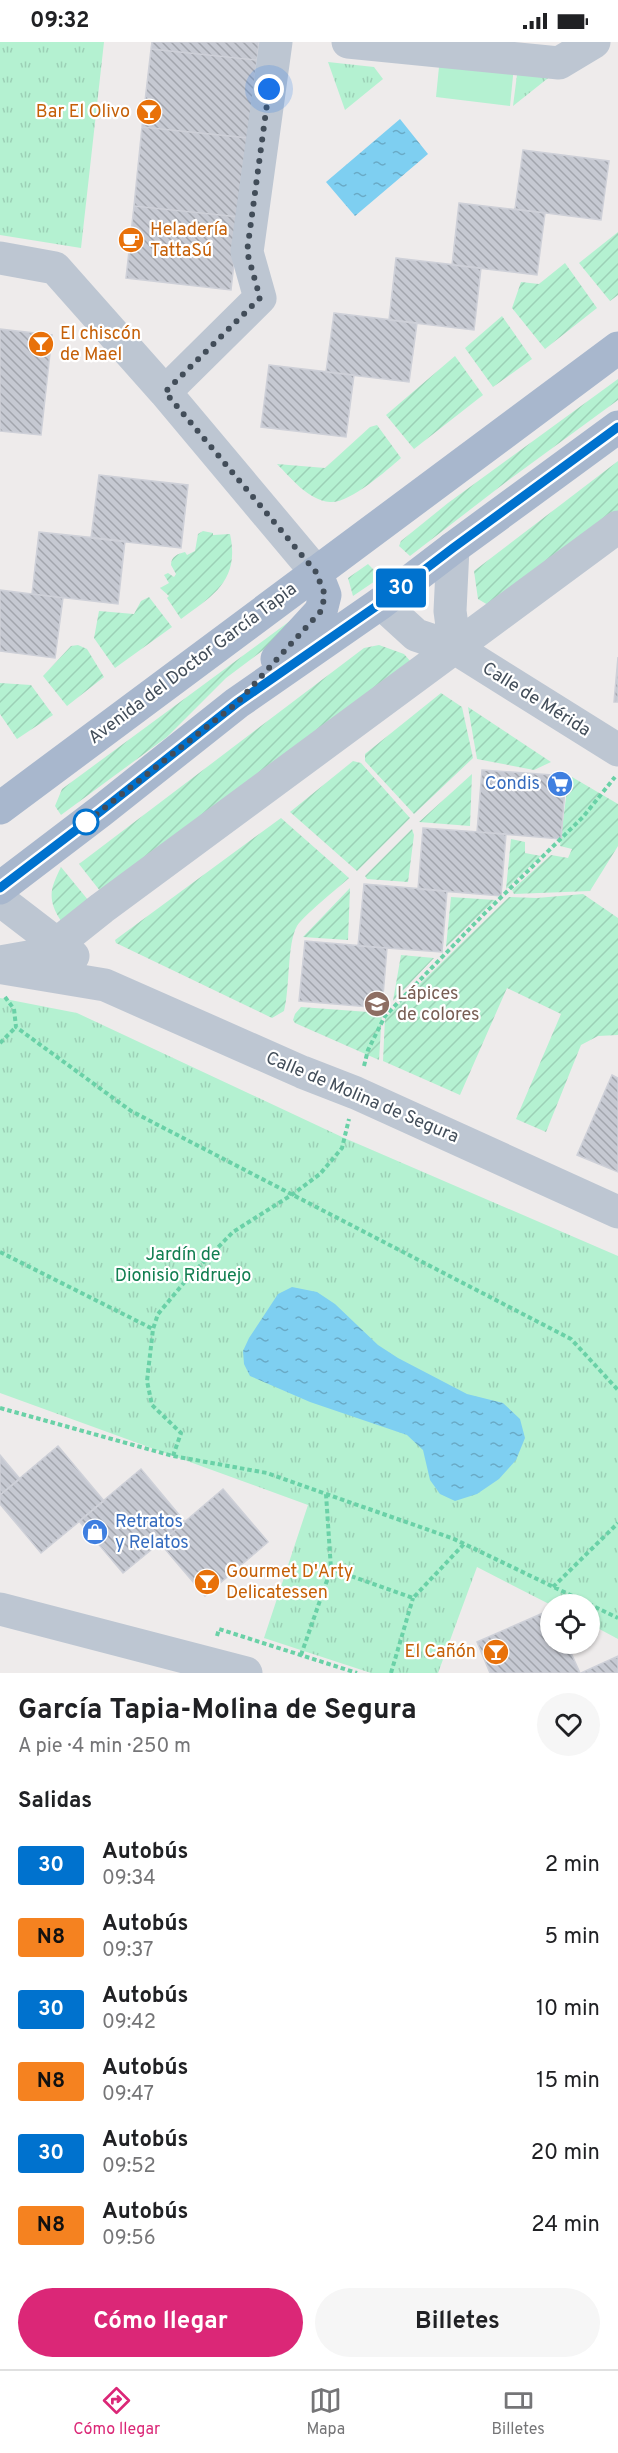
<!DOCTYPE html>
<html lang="es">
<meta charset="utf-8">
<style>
body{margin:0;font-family:Overpass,sans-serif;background:#f6f6f6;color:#202124;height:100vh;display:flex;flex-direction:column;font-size:22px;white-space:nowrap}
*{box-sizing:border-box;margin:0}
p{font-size:20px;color:#757577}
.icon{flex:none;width:33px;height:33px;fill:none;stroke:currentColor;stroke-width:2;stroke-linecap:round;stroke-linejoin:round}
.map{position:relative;height:1631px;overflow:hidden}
.side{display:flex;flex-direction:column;background:#fff;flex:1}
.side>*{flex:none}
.badge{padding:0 12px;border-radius:4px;font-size:21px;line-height:39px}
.buttons{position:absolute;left:540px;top:1552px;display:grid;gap:12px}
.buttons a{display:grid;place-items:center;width:60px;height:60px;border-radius:50%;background:#fff;box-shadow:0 2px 4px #0004;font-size:30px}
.you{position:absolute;width:30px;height:30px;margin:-15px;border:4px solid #fff;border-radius:50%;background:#1a73e8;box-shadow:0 0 0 9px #1a73e833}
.map>.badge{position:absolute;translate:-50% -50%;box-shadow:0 0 0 3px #fff}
h2{padding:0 18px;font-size:22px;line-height:54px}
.round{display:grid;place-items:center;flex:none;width:63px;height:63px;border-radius:32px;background:#f6f6f6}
.overview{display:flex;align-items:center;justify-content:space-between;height:102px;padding:0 18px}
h1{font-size:28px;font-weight:700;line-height:45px}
.button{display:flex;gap:12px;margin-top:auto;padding:12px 18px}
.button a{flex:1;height:69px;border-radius:36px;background:#db2777;color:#fff;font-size:24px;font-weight:700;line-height:69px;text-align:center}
.button a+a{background:#f6f6f6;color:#202124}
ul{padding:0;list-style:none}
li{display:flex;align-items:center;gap:18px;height:72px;padding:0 18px}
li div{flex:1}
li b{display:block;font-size:22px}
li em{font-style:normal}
li .badge{min-width:66px;font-weight:700;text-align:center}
.status{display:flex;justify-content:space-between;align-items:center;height:42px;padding:0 30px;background:#fff;direction:ltr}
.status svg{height:16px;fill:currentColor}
.tabs{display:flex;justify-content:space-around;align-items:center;height:84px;border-top:2px solid #e0e0e0;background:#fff;font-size:16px;color:#757577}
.tabs a{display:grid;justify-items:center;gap:3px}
.tabs .active{color:#db2777}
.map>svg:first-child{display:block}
</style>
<div class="status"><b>09:32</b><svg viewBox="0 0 49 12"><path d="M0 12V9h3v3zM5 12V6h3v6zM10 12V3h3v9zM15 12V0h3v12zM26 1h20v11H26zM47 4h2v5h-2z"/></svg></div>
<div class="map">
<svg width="618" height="1631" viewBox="0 0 618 1631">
<defs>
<pattern id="park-tufts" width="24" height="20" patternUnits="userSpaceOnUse" patternTransform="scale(1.5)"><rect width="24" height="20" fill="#b4f1d1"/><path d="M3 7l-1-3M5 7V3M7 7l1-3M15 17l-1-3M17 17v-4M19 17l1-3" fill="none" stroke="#9cd0b6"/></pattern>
<pattern id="garden-furrows" width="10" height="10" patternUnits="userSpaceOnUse" patternTransform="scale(1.5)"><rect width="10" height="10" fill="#b4f1d1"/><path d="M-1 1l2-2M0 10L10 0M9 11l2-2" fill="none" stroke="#9cd0b6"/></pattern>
<pattern id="water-ripples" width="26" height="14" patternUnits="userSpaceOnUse" patternTransform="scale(1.5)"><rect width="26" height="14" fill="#7ecff1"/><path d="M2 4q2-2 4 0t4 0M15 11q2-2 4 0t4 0" fill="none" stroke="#69aac6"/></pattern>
<pattern id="building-back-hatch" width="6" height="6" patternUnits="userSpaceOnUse" patternTransform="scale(1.5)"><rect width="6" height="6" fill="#c6c9d2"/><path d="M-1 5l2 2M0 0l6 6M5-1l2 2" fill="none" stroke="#a2a5ad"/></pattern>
</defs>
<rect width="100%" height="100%" fill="#eeebeb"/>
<path fill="url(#park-tufts)" d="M0,0h104l-23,206 -81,-13z
M328,20l46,5 9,12 -38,31z
M518,25l39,4 -44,35z
M0,956l77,15 265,124 276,119v383l-28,-15v-19h-39l-74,-38 -39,106h-67l-107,-35 44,-133 -308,-112z"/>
<path fill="url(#garden-furrows)" d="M618,190v63l-8,6 -31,-38z
M565,221l32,45 -52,41 -33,-41 9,-26 18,2z
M502,274l30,43 -39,28 -28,-39z
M455,314l28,39 -69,54 -28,-34z
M618,337v21l-112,82 -96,74 -11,-10 2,-5 47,-38z
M377,383l24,33c-14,12 -52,46 -71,44 -22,-2 -38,-23 -53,-38l48,4 45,-41z
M618,419v53l-130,91 -10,-6 -4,-28z
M203,489l10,2v2l17,-1c10,46 -16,61 -49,85l-14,-21 2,-2 -9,-8 9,-5 -5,-8 4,-2 6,4 2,-3 -5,-9c0,-9 7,-11 14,-13l2,3 8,-4 3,-17z
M368,522l13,13 -28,19 -5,-18z
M149,555l23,30 -57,41 -21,-30 5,-27 35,3 7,-13z
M302,570v9l-76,57 -59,59 -106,78 -6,-9 7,-17z
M78,603l9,4 17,28 -37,29 -24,-30 28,-30z
M379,603l25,9 7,8 -307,234 -25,-32 285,-216z
M0,641l31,2 22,30 -36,24 -17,-25z
M441,651l21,14 11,51 -59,56 -49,-53v-7z
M468,665l83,55 -17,8 -57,-11z
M353,719l8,2 49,55 -53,53 -67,-59z
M472,732l-2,52 -51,-4z
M572,735l46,27v42l-28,45 -76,3 -2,-4 39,-35 17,3 4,-9 -12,-3 8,-65z
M281,776l68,60c-12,11 -45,37 -52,48 -10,17 -7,63 -13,85l-12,7 -156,-75 -1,-3z
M412,787l2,6 -6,47 -41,-3 -2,-3z
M511,797l14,3v11l16,3 -35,33z
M61,825l32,39 -32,15c-14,-22 -11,-32 0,-54z
M350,846l-2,52 -45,-3z
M583,852l35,24v117l-20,1 -17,9 -35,87 -30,-13 45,-105 -54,-26 -47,107 -77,-34 2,-43 124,-121 28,1z
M451,855l44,3 -49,47z
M401,913l33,3 -41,43z
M301,965l81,6 -3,47 -84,-37 -2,-3 2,-6z"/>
<path fill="#b4f1d1" d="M440,15l74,9 -4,40 -74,-9z"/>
<path fill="url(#water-ripples)" d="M400,77l28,35 -73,62 -29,-34z
M292,1245l25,5 18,12 43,41 20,13 69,36 36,9 17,16 5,19 -9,22 -17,19 -22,15 -22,7 -15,-7 -10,-14 -7,-30 -16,-15 -97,-33 -60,-26 -6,-12 -1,-13 6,-13 29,-44z"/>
<path fill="url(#building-back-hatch)" stroke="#ced0d8" stroke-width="1.5" d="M152,0h107l-2,18 -106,-11z
M151,7l106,11 -9,78 -106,-11z
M142,85l106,11 -9,79 -105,-11z
M523,108l86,11 -8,59 -86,-11z
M459,161l86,10 -8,62 -85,-10z
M134,164l105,11 -8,73 -105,-12z
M396,216l85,10 -7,62 -85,-10z
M334,271l83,10 -8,59 -83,-10z
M0,287l52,6 -11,100 -41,-4z
M269,323l85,10 -8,62 -85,-10z
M99,433l89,10 -7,63 -90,-10z
M39,490l86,9 -7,63 -86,-10z
M0,548l63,8 -8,60 -55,-7z
M618,615v45h-4z
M482,728l84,6 -5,63 -84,-7z
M423,786l83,6 -5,62 -83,-7z
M364,842l83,7 -5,61 -84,-6z
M305,899l82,7 -5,60 -83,-7z
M612,1033l6,3v94l-41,-17z
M58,1404l46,55 -63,52 -41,-49v-9z
M0,1413l20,24 -20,16z
M141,1427l44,53 -62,51 -44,-52z
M223,1447l45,53 -63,54 -45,-53z
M550,1568v34h17l13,29h-90l-13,-31z
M618,1614v17h-37z"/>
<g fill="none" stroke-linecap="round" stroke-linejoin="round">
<path stroke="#6ad1a7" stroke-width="4" stroke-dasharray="4.5 3" stroke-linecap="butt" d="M5,955l9,12 2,18 115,84 440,228 47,51
M0,1001l16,-16
M364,1024l4,-16 17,-34 96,-99 102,-100 32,-40
M0,1210l153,77
M0,1366l173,48 94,17 187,66 164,79
M173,1414l8,-23 -29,-28 -5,-24 6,-52 5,-15 30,-36 45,-46 60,-38 27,-20 22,-26 7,-29
M326,1452l5,75
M553,1545l65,-64
M217,1594l2,-7 138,44
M301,1613l30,-86 82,29 51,-54
M391,1631l22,-75"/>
<path stroke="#bdc6d2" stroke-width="33" d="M348,0l211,21 35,-21
M0,216l55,10 110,124 151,180
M165,350l95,-94 -13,-46 29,-210
M453,506l-3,63 5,37
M381,561l35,32 39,13 163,102
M0,858l73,56
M0,920l34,-6 24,-13 44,-35 516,-381
M3,926l102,17 197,87 54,21 262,119
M0,1567l246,64"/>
<path stroke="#a8b7cd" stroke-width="33" d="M277,617l44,-48 4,-16 -9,-23
M0,766l618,-460
M0,846l101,-77 136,-108 144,-100 72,-55 165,-121"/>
</g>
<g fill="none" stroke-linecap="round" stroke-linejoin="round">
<g stroke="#fff" stroke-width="14">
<path id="line" d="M0,846l101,-77 136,-108 144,-100 72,-55 165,-121"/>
</g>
<use href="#line" stroke="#0072ce" stroke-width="9"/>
<path stroke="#424d59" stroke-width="6" stroke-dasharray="0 10.8" d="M86,780l-3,3 154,-122 84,-92 4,-16 -9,-23 -151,-180 95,-94 -13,-46 22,-163"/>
</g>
<defs>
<g id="bar-disc" transform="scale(1.35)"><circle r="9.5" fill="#e8710a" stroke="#fff"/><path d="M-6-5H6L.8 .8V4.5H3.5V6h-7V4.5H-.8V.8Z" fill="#fff"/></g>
<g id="cafe-disc" transform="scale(1.35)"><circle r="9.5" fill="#e8710a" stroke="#fff"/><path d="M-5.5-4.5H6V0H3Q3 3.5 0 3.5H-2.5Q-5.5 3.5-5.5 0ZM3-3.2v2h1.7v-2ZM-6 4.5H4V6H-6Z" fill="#fff"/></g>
<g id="supermarket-disc" transform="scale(1.35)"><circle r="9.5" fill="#3f7fe0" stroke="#fff"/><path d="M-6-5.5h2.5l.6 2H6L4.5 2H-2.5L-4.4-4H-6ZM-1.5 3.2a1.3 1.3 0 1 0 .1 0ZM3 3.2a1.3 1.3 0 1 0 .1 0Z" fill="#fff"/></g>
<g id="school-disc" transform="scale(1.35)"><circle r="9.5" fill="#8d6e63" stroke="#fff"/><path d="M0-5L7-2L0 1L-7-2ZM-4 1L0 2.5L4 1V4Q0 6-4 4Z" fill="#fff"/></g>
<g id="shop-disc" transform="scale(1.35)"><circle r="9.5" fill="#3f7fe0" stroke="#fff"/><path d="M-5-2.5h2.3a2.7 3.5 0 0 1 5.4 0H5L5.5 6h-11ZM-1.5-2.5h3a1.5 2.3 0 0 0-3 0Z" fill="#fff"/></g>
</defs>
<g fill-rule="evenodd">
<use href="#bar-disc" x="149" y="70"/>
<use href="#cafe-disc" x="131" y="198"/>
<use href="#bar-disc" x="41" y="302"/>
<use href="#supermarket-disc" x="560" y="742"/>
<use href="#school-disc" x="377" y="962"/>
<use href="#shop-disc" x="95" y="1490"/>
<use href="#bar-disc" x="207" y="1540"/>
<use href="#bar-disc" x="496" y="1610"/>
</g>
<circle fill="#fff" stroke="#0072ce" stroke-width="3" cx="86" cy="780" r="12"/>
<g text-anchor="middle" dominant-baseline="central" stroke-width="4.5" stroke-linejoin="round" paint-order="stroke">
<g font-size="18" fill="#c56008" stroke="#fff" text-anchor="start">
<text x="130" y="70" text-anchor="end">Bar El Olivo</text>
<text x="150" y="188">Heladería<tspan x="150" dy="21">TattaSú</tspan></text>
<text x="60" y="292">El chiscón<tspan x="60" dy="21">de Mael</tspan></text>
<text x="226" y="1530">Gourmet D'Arty<tspan x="226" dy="21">Delicatessen</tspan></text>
<text x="476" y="1610" text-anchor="end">El Cañón</text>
</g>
<g font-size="18" fill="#424d59" stroke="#fff">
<text transform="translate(193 622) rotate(-37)">Avenida del Doctor García Tapia</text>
<text transform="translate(536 658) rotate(32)">Calle de Mérida</text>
<text transform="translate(362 1056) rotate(23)">Calle de Molina de Segura</text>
</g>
<g font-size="18" fill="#366cbe" stroke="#fff" text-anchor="end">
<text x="540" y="742">Condis</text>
<text x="115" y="1480" text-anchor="start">Retratos<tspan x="115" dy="21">y Relatos</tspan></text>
</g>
<g font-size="18" fill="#785e54" stroke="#fff" text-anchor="start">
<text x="397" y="952">Lápices<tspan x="397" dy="21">de colores</tspan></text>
</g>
<g font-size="18" fill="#107e50" stroke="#fff">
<text x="183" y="1213">Jardín de<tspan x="183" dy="21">Dionisio Ridruejo</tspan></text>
</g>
</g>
</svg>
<div class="buttons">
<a><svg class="icon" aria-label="locate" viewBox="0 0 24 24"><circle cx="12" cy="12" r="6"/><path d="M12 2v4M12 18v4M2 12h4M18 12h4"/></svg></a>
</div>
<div class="you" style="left:269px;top:47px"></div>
<b class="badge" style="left:401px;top:546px;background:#0072ce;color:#fff">30</b>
</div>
<section class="side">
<div class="overview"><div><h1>García Tapia-Molina de Segura</h1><p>A pie · 4 min · 250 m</p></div><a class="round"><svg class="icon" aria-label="heart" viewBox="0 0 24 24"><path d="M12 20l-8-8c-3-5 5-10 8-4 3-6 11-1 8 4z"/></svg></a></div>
<h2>Salidas</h2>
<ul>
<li><span class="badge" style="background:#0072ce;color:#fff">30</span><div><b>Autobús</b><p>09:34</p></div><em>2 min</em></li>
<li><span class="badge" style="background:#f58220;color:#111">N8</span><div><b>Autobús</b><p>09:37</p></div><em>5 min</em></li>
<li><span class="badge" style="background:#0072ce;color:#fff">30</span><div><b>Autobús</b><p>09:42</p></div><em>10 min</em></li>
<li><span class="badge" style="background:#f58220;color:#111">N8</span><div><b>Autobús</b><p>09:47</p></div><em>15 min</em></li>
<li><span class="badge" style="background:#0072ce;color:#fff">30</span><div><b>Autobús</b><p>09:52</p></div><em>20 min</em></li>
<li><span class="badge" style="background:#f58220;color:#111">N8</span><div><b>Autobús</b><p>09:56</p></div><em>24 min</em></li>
</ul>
<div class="button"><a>Cómo llegar</a><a>Billetes</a></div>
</section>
<nav class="tabs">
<a class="active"><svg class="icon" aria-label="directions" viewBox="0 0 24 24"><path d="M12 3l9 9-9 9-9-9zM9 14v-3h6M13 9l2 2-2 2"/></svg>Cómo llegar</a>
<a><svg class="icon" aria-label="map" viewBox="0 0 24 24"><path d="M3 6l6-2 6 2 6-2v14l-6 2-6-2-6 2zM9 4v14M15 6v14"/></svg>Mapa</a>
<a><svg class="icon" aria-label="tickets" viewBox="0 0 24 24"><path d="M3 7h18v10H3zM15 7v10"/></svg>Billetes</a>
</nav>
